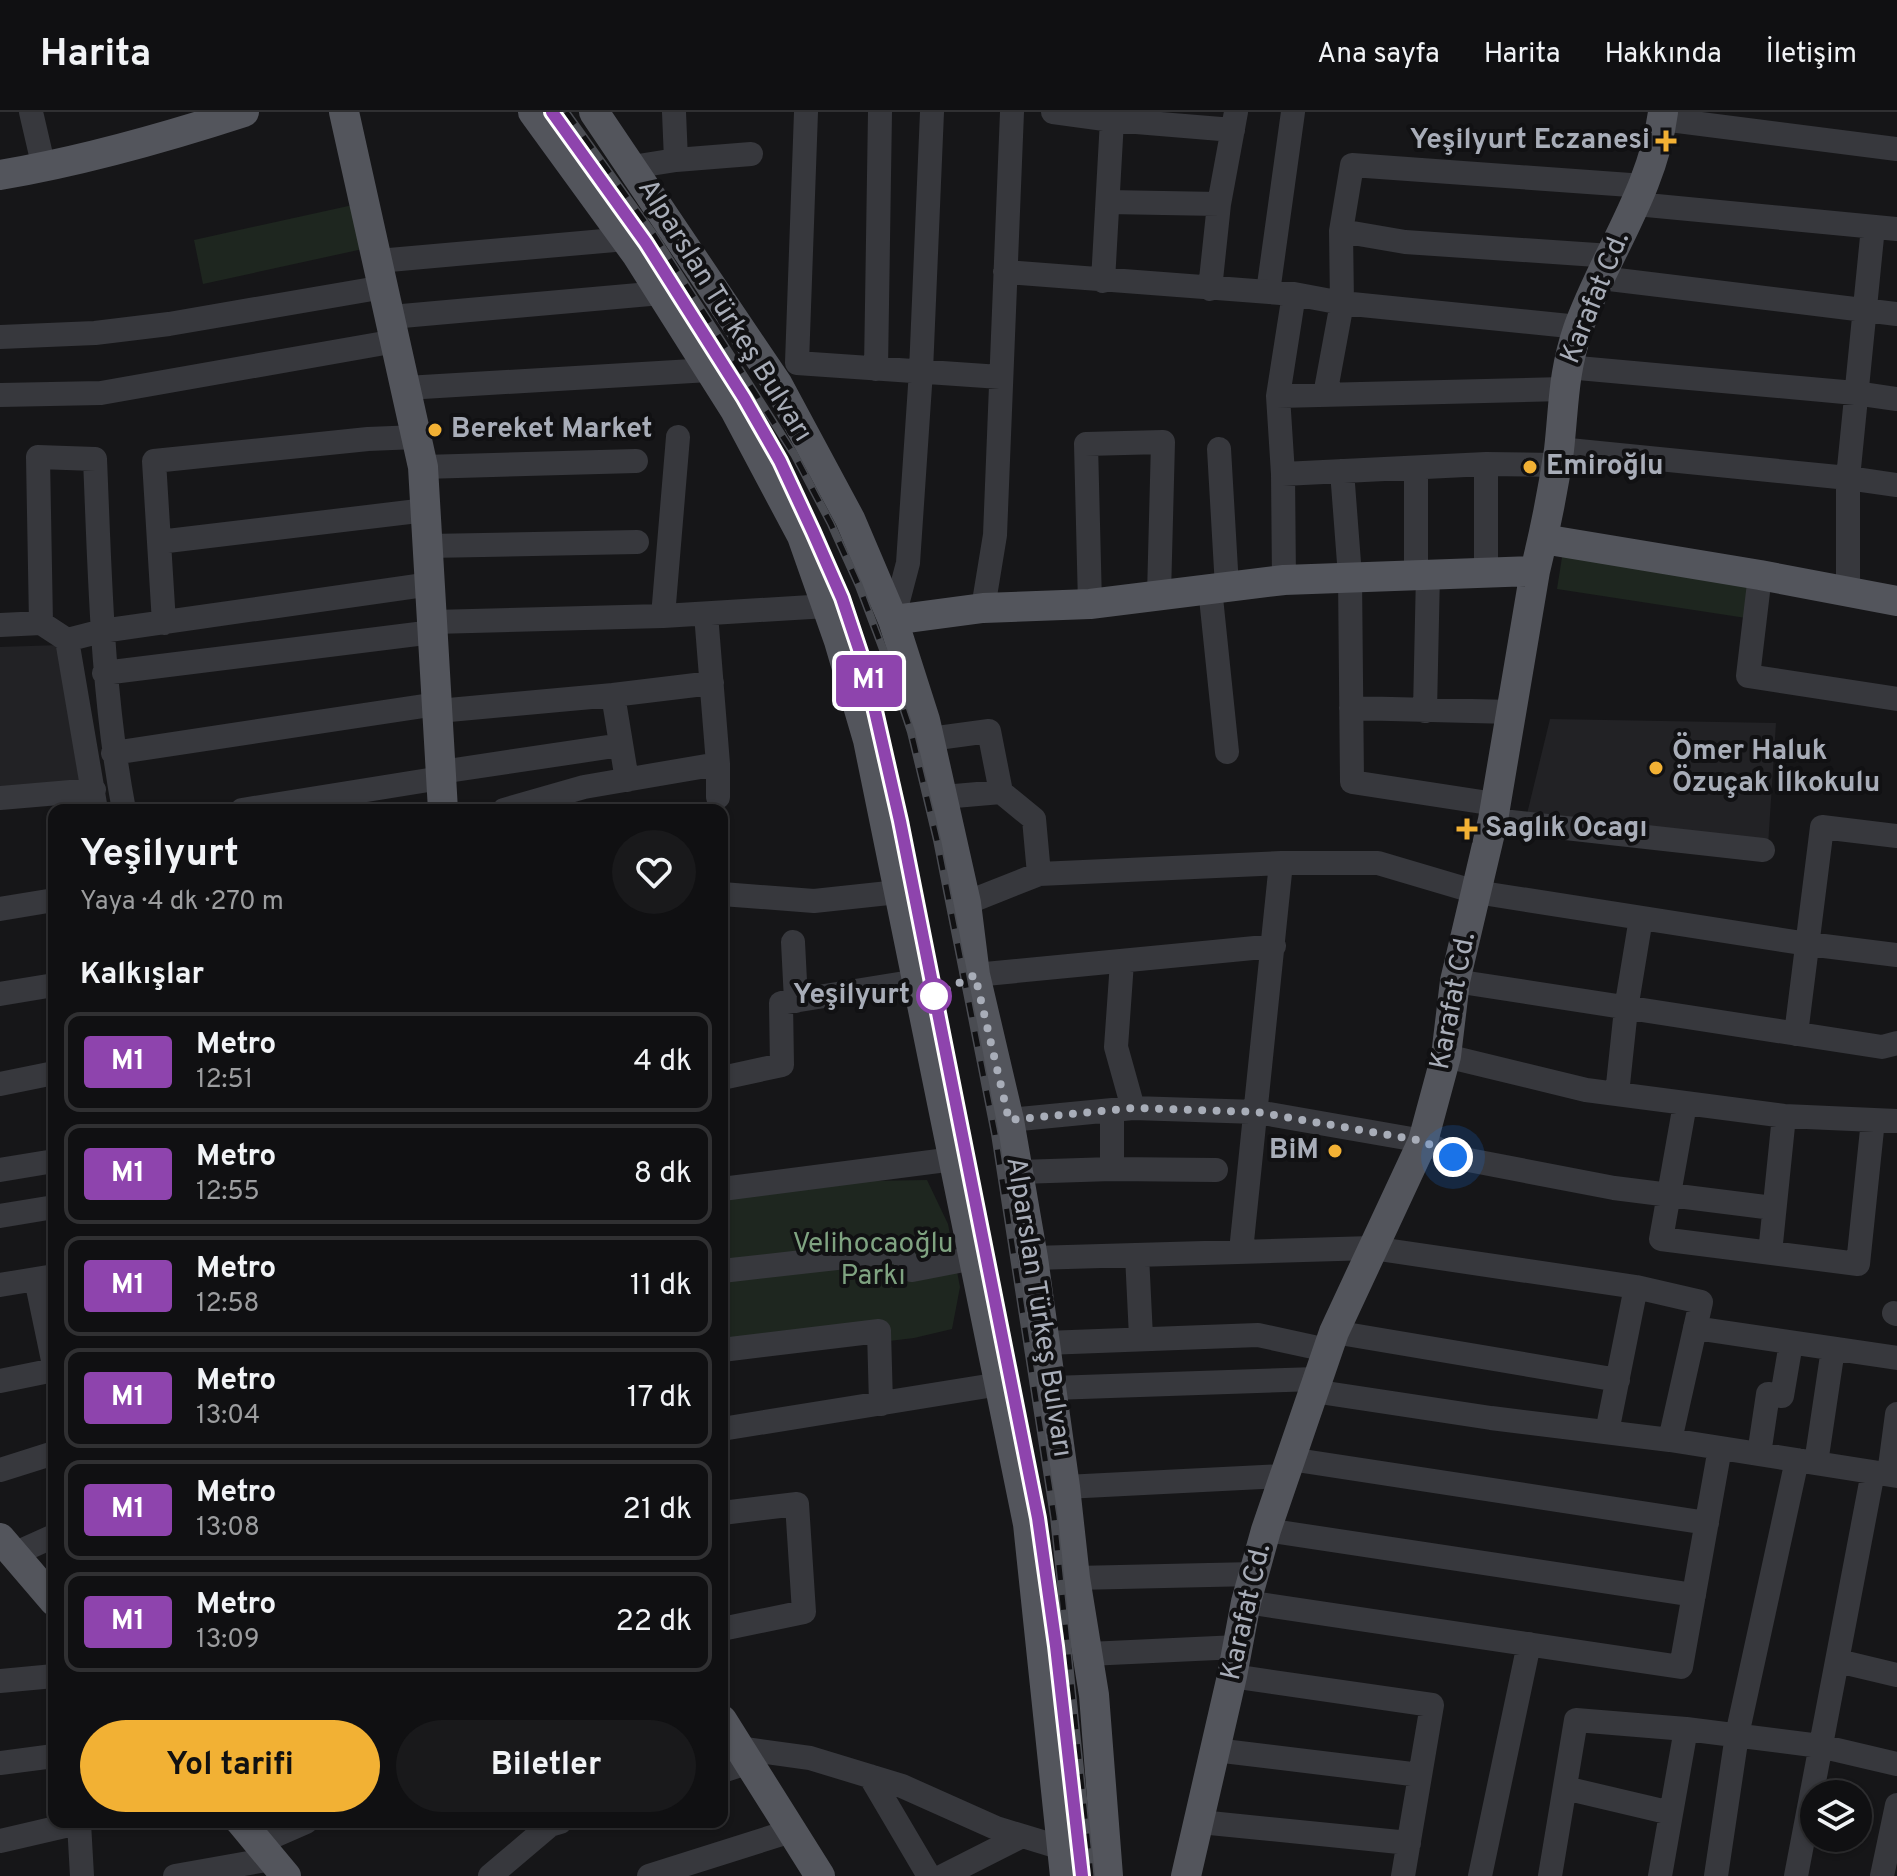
<!DOCTYPE html>
<html lang="tr">
<meta charset="utf-8">
<style>
body{margin:0;font-family:Overpass,sans-serif;background:#19191b;color:#f1f3f6;height:100vh;display:flex;flex-direction:column;font-size:30px;white-space:nowrap}
*{box-sizing:border-box;margin:0}
p{font-size:26px;color:#9c9d9f}
.icon{flex:none;width:44px;height:44px;fill:none;stroke:currentColor;stroke-width:2;stroke-linecap:round;stroke-linejoin:round}
.map{position:relative;flex:1;overflow:hidden}
.details{position:absolute;left:48px;top:692px;width:680px;height:1024px;display:flex;flex-direction:column;background:#101012;border-radius:16px;box-shadow:0 2px 6px #0004,0 0 0 2px #303032}
.details>*{flex:none}
.badge{padding:0 16px;border-radius:6px;font-size:28px;line-height:52px}
.fabs{position:absolute;left:1800px;top:1668px;display:grid;gap:16px}
.fabs a{display:grid;place-items:center;width:72px;height:72px;border-radius:50%;background:#101012;box-shadow:0 2px 6px #0004,0 0 0 2px #303032;font-size:40px}
.you{position:absolute;width:40px;height:40px;margin:-20px;border:6px solid #fff;border-radius:50%;background:#1a73e8;box-shadow:0 0 0 12px #1a73e833}
.map>.badge{position:absolute;translate:-50% -50%;box-shadow:0 0 0 4px #fff}
h2{padding:0 32px;font-size:30px;line-height:72px}
.round{display:grid;place-items:center;flex:none;width:84px;height:84px;border-radius:42px;background:#19191b}
.head{display:flex;align-items:center;justify-content:space-between;height:136px;padding:0 32px}
h1{font-size:38px;font-weight:700;line-height:60px}
.button{display:flex;gap:16px;margin-top:auto;padding:16px 32px}
.button a{flex:1;height:92px;border-radius:48px;background:#f2b134;color:#111;font-size:32px;font-weight:700;line-height:92px;text-align:center}
.button a+a{background:#19191b;color:#f1f3f6}
ul{padding:0;list-style:none}
li{display:flex;align-items:center;gap:24px;height:100px;margin:0 16px 12px;padding:0 16px;border:4px solid #303032;border-radius:16px}
li div{flex:1}
li b{display:block;font-size:30px}
li em{font-style:normal}
li .badge{min-width:88px;font-weight:700;text-align:center}
header{display:flex;align-items:center;gap:48px;box-sizing:border-box;height:112px;padding:0 40px;background:#101012;border-bottom:2px solid #303032}
header strong{font-size:38px}
nav{display:flex;gap:44px;margin-inline-start:auto;font-size:28px}
.map>svg:first-child{display:block}
</style>
<header>
<strong>Harita</strong>
<nav><a>Ana sayfa</a><a>Harita</a><a>Hakkında</a><a>İletişim</a></nav>
</header>
<div class="map">
<svg width="1897" height="1764" viewBox="0 0 1897 1764">
<rect width="100%" height="100%" fill="#161618"/>
<path fill="#222225" d="M60,533l23,138 -83,9v-145z
M1550,607l226,4 -8,123 -241,-32z"/>
<path fill="#1e261f" d="M362,91l10,44 -169,37 -9,-44z
M1563,439l187,31 -4,36 -189,-29z
M927,1068l21,44 12,63 -8,42 -38,9 -192,23v-162l145,-18z"/>
<g fill="none" stroke-linecap="round" stroke-linejoin="round">
<path stroke="#37383d" stroke-width="24" d="M31,0l13,56
M806,0l-9,251 203,14
M1053,0l59,8 121,10
M1662,7l235,30
M676,48l75,-6
M632,55l44,-7 -2,-48
M1108,90l111,2
M1636,92l261,25
M1341,119l64,11 206,14
M378,149l248,-22
M1005,160l289,22 48,9 237,24
M1601,166l296,36
M1103,169l9,-161
M1210,177l9,-85 17,-92
M1268,180l25,-180
M391,205l270,-24
M0,225l95,-4 74,-9 215,-37
M1567,255l288,26 42,6
M876,257l4,-257
M406,276l303,-18
M0,283l101,-2 295,-52
M1325,283l17,-92 -1,-72 11,-66 292,21
M1278,284l285,-7
M1219,337l8,138
M1559,337l289,29 49,7
M1486,352v107
M423,355l213,-6
M1416,356v106
M1342,359l8,105 2,206 143,22
M1283,362l203,-10 70,1
M159,430l267,-32
M428,434l209,-4
M1760,463l-12,101 149,23
M1284,468l-1,-106 -5,-78 16,-102
M1210,476l17,164
M1848,479v-113l25,-251
M1090,492l-4,-160 77,-2 -4,153
M983,496l12,-73 17,-423
M706,502l12,150v33
M663,504l15,-179
M893,508l15,-57 13,-192 11,-259
M433,510l230,-6 164,-10
M41,511l-3,-166 57,2c5,118 7,235 29,351
M164,511l-10,-162 214,-22 49,-2
M0,513l41,-2 26,17 35,-9 329,-47
M67,528l29,170
M104,561l329,-41
M1351,596l161,4
M438,599l175,-16
M1425,599l3,-138
M930,627l59,-8 12,61 33,27 5,55
M113,641l324,-49
M441,660l180,-27
M627,668l-14,-85 99,-12
M943,685l58,-5
M0,686l94,-8
M242,698l199,-32
M504,698l80,-23 134,-23
M1493,708l270,30
M722,782l92,7 84,-9
M966,791l73,-29 242,-11h97l98,29 332,52 89,11
M0,797l54,-9
M793,830l3,59
M1122,850l-6,85 17,61
M975,863l299,-29
M1455,869l427,66 15,-4
M0,882l54,-9
M1796,922l26,-207 75,9
M1446,944l140,34 198,26 113,5
M722,966l60,-13 -1,-62 136,-22
M0,972l54,-11
M1617,982l9,-85 15,-91
M1685,992l-24,135 197,25 15,-144
M1112,998v59
M1009,1008l124,-12 124,4 166,29 30,16 161,31 159,20
M0,1058l54,-9
M1019,1060l93,-3 104,1
M722,1077l232,-30
M0,1104l54,-9
M1241,1139l40,-388
M1770,1141l14,-137
M1137,1143l4,82
M1033,1146l339,-10 264,39 65,15 -31,138
M722,1159l177,-20 13,19 62,-12
M36,1167l18,86
M0,1173l54,-9
M1894,1201l3,1
M1695,1216l202,30
M1334,1220l284,48
M1045,1231l213,-8 69,15
M722,1238l157,-19 2,73
M0,1269l54,-11
M1052,1276l264,-9
M1313,1279l178,27 179,22 227,36
M722,1317l278,-45
M1607,1320l29,-145
M1759,1342l9,-60 14,2 8,-47
M1290,1347l417,64
M1816,1351l17,-114
M0,1358l54,-17
M1889,1362l8,-60
M1065,1375l219,-11
M722,1401l75,-9 7,108 -82,17
M1266,1418l428,65
M14,1442l40,-18
M1075,1466l179,-4
M1246,1490l435,65 39,-219
M1088,1542l150,-7
M1838,1549l59,14
M1232,1564l200,29 -29,171
M0,1569l54,-5
M738,1636l72,10 92,28 94,42 66,20
M1215,1638l205,25
M0,1651l54,-7
M722,1659l25,-8
M870,1664l59,100
M1565,1676l106,25
M1200,1710l209,21
M79,1711l3,53
M0,1729l82,-19
M258,1731l48,-21
M175,1764l97,-17
M490,1764l60,-51 10,-3
M649,1764l142,-45
M943,1764l79,-40
M1480,1764l49,-232
M1550,1764l26,-156 110,9 134,17 77,18
M1660,1764l26,-147
M1716,1764l21,-141 60,-275
M1796,1764l77,-404
M1882,1764l15,-71"/>
<path stroke="#53555c" stroke-width="30" d="M344,0l79,355 20,343
M533,0l104,143 98,155 67,126 37,105 29,99 160,784 37,352
M594,0l184,273 72,134 43,101 32,100 41,183 9,72 34,145 24,138 32,229 10,91 19,117 14,181
M0,63c83,-14 164,-37 244,-63
M1543,427l217,36 137,26
M893,508l90,-12 107,-4 194,-24 251,-9
M0,1426l54,63
M722,1608l98,156
M241,1710l45,54
M1186,1764l46,-200 14,-74 20,-72 68,-198 89,-191 23,-85 9,-75 38,-161 42,-249c10,-40 18,-81 24,-121 5,-45 4,-77 19,-121 26,-73 75,-138 85,-217"/>
<g stroke="#4a4c52" stroke-width="8">
<path id="rail" d="M566,0l88,123 140,219 37,70 28,62 28,74 24,72 26,108 58,294 59,383 37,359
M671,171l73,115 36,63 62,137 23,69 40,181 133,670 16,114"/>
</g>
<use href="#rail" stroke="#111113" stroke-width="5" stroke-dasharray="15" stroke-linecap="butt"/>
</g>
<g fill="none" stroke-linecap="round" stroke-linejoin="round">
<g stroke="#fff" stroke-width="18">
<path id="line" d="M552,0l94,131 98,155 36,63 33,71 29,66 23,69 35,154 138,697 18,128 26,230"/>
</g>
<use href="#line" stroke="#8e44ad" stroke-width="12"/>
<path stroke="#a8adb8" stroke-width="8" stroke-dasharray="0 14.4" d="M934,884l41,-21 34,145 124,-12 124,4 166,29 30,16"/>
</g>
<g fill="#f2b134" stroke="#111113" stroke-width="3">
<path d="M1662 17h8v8h8v8h-8v8h-8v-8h-8v-8h8z"/>
<circle cx="435" cy="318" r="8"/>
<circle cx="1530" cy="355" r="8"/>
<circle cx="1656" cy="656" r="8"/>
<path d="M1463 705h8v8h8v8h-8v8h-8v-8h-8v-8h8z"/>
<circle cx="1335" cy="1039" r="8"/>
</g>
<circle fill="#fff" stroke="#8e44ad" stroke-width="4" cx="934" cy="884" r="16"/>
<g text-anchor="middle" dominant-baseline="central" stroke-width="8" stroke-linejoin="round" paint-order="stroke">
<g font-size="28" font-weight="bold" fill="#a8adb8" stroke="#111113" text-anchor="start">
<text x="1650" y="29" text-anchor="end">Yeşilyurt Eczanesi</text>
<text x="451" y="318">Bereket Market</text>
<text x="1546" y="355">Emiroğlu</text>
<text x="1672" y="640">Ömer Haluk<tspan x="1672" dy="32">Özuçak İlkokulu</tspan></text>
<text x="1485" y="717">Saglık Ocagı</text>
<text x="1319" y="1039" text-anchor="end">BiM</text>
</g>
<g font-size="28" fill="#a8adb8" stroke="#111113">
<text transform="translate(1596 186) rotate(-68)">Karafat Cd.</text>
<text transform="translate(724 199) rotate(58)">Alparslan Türkeş Bulvarı</text>
<text transform="translate(1454 889) rotate(-79)">Karafat Cd.</text>
<text transform="translate(1038 1195) rotate(81)">Alparslan Türkeş Bulvarı</text>
<text transform="translate(1247 1500) rotate(-77)">Karafat Cd.</text>
</g>
<g font-size="28" font-weight="bold" fill="#a8adb8" stroke="#111113" text-anchor="end">
<text x="910" y="884">Yeşilyurt</text>
</g>
<g font-size="28" fill="#7fa381" stroke="#111113">
<text x="873" y="1133">Velihocaoğlu<tspan x="873" dy="32">Parkı</tspan></text>
</g>
</g>
</svg>
<div class="fabs">
<a><svg class="icon" aria-label="layers" viewBox="0 0 24 24"><path d="M12 4l9 5-9 5-9-5zM3 14l9 5 9-5"/></svg></a>
</div>
<div class="you" style="left:1453px;top:1045px"></div>
<b class="badge" style="left:869px;top:569px;background:#8e44ad;color:#fff">M1</b>
<section class="details">
<div class="head"><div><h1>Yeşilyurt</h1><p>Yaya · 4 dk · 270 m</p></div><a class="round"><svg class="icon" aria-label="heart" viewBox="0 0 24 24"><path d="M12 20l-8-8c-3-5 5-10 8-4 3-6 11-1 8 4z"/></svg></a></div>
<h2>Kalkışlar</h2>
<ul>
<li><span class="badge" style="background:#8e44ad;color:#fff">M1</span><div><b>Metro</b><p>12:51</p></div><em>4 dk</em></li>
<li><span class="badge" style="background:#8e44ad;color:#fff">M1</span><div><b>Metro</b><p>12:55</p></div><em>8 dk</em></li>
<li><span class="badge" style="background:#8e44ad;color:#fff">M1</span><div><b>Metro</b><p>12:58</p></div><em>11 dk</em></li>
<li><span class="badge" style="background:#8e44ad;color:#fff">M1</span><div><b>Metro</b><p>13:04</p></div><em>17 dk</em></li>
<li><span class="badge" style="background:#8e44ad;color:#fff">M1</span><div><b>Metro</b><p>13:08</p></div><em>21 dk</em></li>
<li><span class="badge" style="background:#8e44ad;color:#fff">M1</span><div><b>Metro</b><p>13:09</p></div><em>22 dk</em></li>
</ul>
<div class="button"><a>Yol tarifi</a><a>Biletler</a></div>
</section>
</div>
